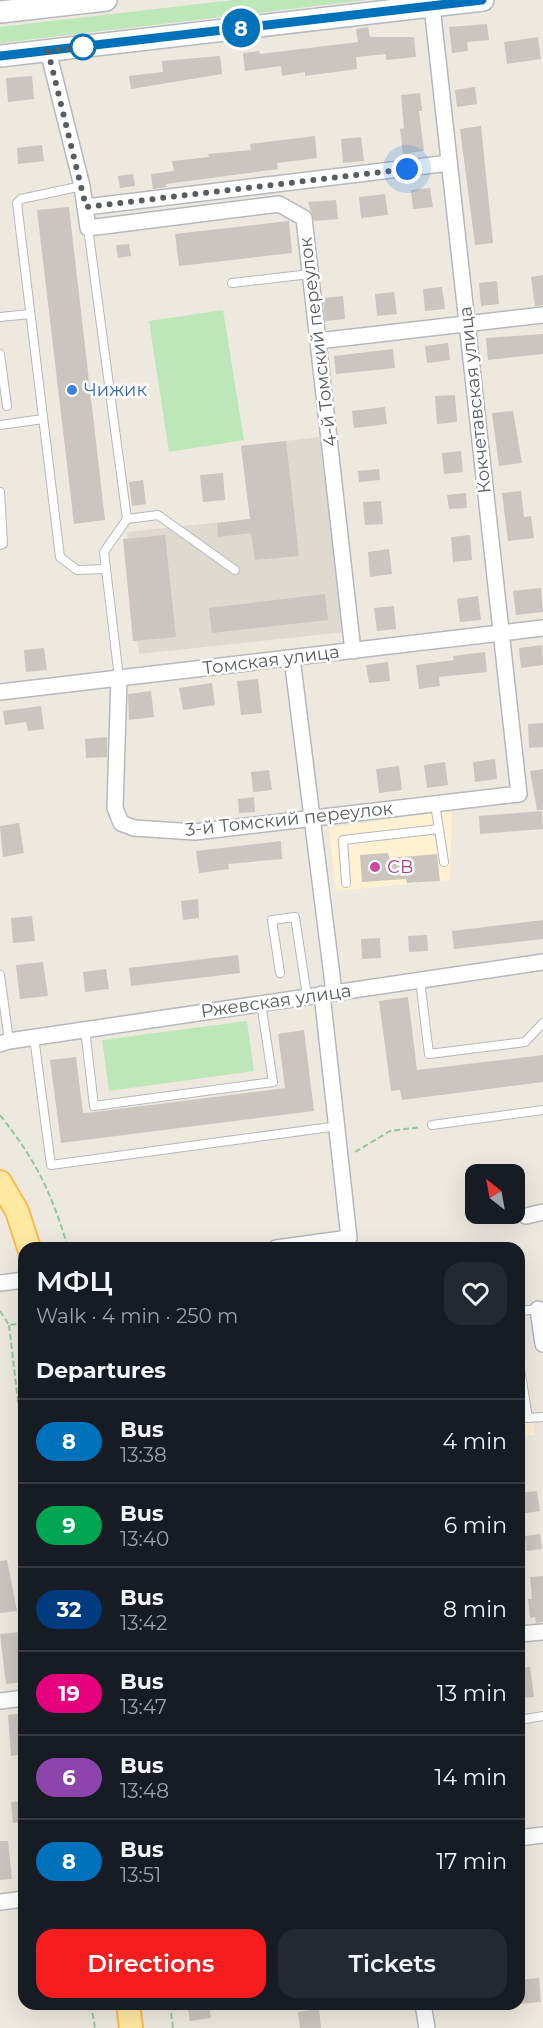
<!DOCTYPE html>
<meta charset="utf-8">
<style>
body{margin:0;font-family:Montserrat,sans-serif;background:#242831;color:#f1f3f6;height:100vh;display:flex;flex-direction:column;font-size:22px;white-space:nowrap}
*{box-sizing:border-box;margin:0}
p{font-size:20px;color:#9ea1a6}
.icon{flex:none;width:33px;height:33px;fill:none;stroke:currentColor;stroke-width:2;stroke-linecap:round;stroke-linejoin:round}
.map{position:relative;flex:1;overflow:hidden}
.drawer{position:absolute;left:18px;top:1242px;width:507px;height:768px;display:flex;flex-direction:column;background:#171b24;border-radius:18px;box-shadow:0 6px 24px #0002}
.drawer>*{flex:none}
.badge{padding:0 12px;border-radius:20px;font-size:21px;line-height:39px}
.needle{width:39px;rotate:329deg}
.fabs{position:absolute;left:465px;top:1164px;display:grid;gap:12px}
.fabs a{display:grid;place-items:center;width:60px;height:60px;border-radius:12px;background:#171b24;box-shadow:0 6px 24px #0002;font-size:30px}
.you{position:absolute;width:30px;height:30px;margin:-15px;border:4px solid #fff;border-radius:50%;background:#1a73e8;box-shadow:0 0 0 9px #1a73e833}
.map>.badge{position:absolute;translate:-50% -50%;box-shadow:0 0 0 3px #fff}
h2{padding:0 18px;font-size:22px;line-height:54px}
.round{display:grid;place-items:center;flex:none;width:63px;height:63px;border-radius:18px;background:#242831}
.summary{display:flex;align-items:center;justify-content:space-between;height:102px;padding:0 18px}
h1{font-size:28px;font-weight:600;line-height:45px}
.primary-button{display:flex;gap:12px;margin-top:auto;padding:12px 18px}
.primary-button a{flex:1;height:69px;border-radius:18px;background:#f51d1d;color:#fff;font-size:24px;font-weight:600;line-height:69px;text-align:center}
.primary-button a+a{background:#242831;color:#f1f3f6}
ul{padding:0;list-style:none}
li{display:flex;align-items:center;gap:18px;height:84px;padding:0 18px;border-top:2px solid #363941}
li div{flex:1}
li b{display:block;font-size:22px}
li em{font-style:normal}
li .badge{min-width:66px;font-weight:700;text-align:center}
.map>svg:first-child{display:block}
</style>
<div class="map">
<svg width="543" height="2028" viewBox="0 0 543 2028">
<rect width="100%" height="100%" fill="#ede9df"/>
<path fill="#fff1d2" d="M452,810l-2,70 -114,11 -7,-63z
M521,1326l14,109 -16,1v-109z"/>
<path fill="#dfdad0" d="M321,437l24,195 -206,22 -12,-122 123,-13 -9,-73z"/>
<path fill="#bde7b9" d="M233,0h134l-367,43v-16z
M223,310l21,130 -75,12 -20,-131z
M247,1021l7,50 -145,20 -7,-51z"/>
<path fill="#cac5be" d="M487,24l2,16 -22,2 1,9 -16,2 -3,-26z
M368,27l2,10h44l2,20 -30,3v-6l-30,3 1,12 -52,7v-4l-23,4 -1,-10 -36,5 -2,-18 16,-2 1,3 98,-12 -2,-13z
M538,37l3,22 -34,5 -3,-22z
M220,56l2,18 -91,15 -2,-13 34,-4 -1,-11z
M32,76l2,23 -26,3 -2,-24z
M475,87l2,17 -20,3 -2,-17z
M420,93l2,18h-3l5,40 -21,3 -3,-25 4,-1 -3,-33z
M481,126l12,117 -18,2 -15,-116z
M315,136l2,22 -40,5 1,6 -112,15v3l-13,2 -2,-15 23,-3 -2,-10 37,-4 -1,-3 43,-4 -1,-6z
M361,137l3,24 -21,2 -2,-24z
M42,145l2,16 -26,3 -1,-16z
M133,174l2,12 -15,2 -2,-12z
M430,188l3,19 -20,2 -2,-19z
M385,194l3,21 -27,3 -2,-21z
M336,200l2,19 -24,2 -6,-19z
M69,207l36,313 -31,4 -37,-314z
M289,221l3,32 -113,13 -4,-32z
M129,244l2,12 -13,2 -2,-13z
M543,275v30l-8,1 -4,-29z
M497,281l2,23 -18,2 -2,-23z
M442,287l3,22 -20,2 -2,-22z
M394,292l3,22 -20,2 -2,-22z
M343,296l2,23 -20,2 -2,-23z
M543,334v20l-55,6 -2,-22z
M448,343l2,17 -23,3 -2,-17z
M393,349l2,19 -59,6 -2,-18z
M455,395l2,27 -20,2 -2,-28z
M385,407l2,17 -33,4 -2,-17z
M513,411l9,52 -23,3 -7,-53z
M286,441l13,115 -44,4 -4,-27 -33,4 -1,-14 33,-4 -9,-73z
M461,451l2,21 -19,2 -2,-21z
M379,469l1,11 -21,2 -1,-11z
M223,473l2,27 -22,2 -3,-27z
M143,480l3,24 -14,2 -3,-24z
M521,491l3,26 7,-1 3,22 -26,3 -6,-48z
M466,493l1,15 -18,1 -2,-14z
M381,501l2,23 -18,1 -2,-23z
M165,535l11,102 -43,4 -10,-102z
M470,535l2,25 -19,2 -2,-25z
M389,549l3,25 -22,3 -2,-25z
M541,588l2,24 -27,3 -3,-24z
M325,594l3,26 -116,13 -3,-25z
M478,596l3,24 -21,2 -3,-23z
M394,606l2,23 -19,2 -3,-23z
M542,645l1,20 -22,3 -2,-20z
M44,648l3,22 -21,2 -2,-22z
M485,652l2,20 -48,5 1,9 -21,3 -3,-24 38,-5 -1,-4z
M388,662l2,19 -21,2 -3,-18z
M258,679l4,34 -21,2 -4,-34z
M212,683l3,22 -32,5 -4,-22z
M151,691l3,26 -25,3 -1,-26z
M41,706l3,23 -16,2 -2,-9 -21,3 -2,-14z
M543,723v24l-14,1 -1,-24z
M107,737v20l-21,1 -1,-19z
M495,759l2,20 -22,3 -2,-20z
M445,762l3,23 -21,3 -3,-23z
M399,766l3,24 -23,3 -3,-24z
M543,769v41h-6l-7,-39z
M269,770l3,20 -19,2 -2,-20z
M254,797l1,15 -16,1 -1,-14z
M542,811l1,18 -63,5 -1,-18z
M19,823l5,30 -21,4 -3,-31z
M281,841l1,18 -54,5 1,5 -30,4 -3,-22z
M388,853l1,5 48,-4 3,27 -33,2 -1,-4 -44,3 -2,-27z
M198,899l1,19 -16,2 -2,-19z
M32,916l3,25 -22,2 -2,-25z
M543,920v19l-89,10 -2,-18z
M427,935l1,16 -19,1 -1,-16z
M380,938l1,20 -19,1 -1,-20z
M238,955l2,18 -109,13 -2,-18z
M43,962l5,34 -28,3 -4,-34z
M106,969l3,20 -24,3 -2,-20z
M408,997l9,73 126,-15v27l-141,18 -2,-10 -9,1 -12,-90z
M304,1030l10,81 -253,32 -11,-83 26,-3 7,56 12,-1 190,-24 -7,-54z
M537,1491l3,20 -21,3v-21z
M540,1534l2,15 -16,2 -1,-15z
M7,1560l10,51 -17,2v-52z
M543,1576v46l-7,1 -1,-6 -5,1 -2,-19h4l-2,-22z
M20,1632l4,25v25l-18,2 -6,-50z
M530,1667l4,30 -15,1v-30z
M24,1713v41l-13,2 -3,-41z
M24,1801v21l-11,1 -2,-21z
M0,1841h8l4,38 -12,1z
M539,1978l2,24 -22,2v-24z
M187,2004h22l2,14 -21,3z
M319,2009l2,19h-21l-2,-16z"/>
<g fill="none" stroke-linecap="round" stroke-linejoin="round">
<g stroke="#b5b9bd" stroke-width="10">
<path id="lane" d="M82,186l-61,13 -4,4 43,354 17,13 29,-1
M88,228l39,291 31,-4 77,55
M232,283l78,-9
M0,317l30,-3
M0,354l7,52
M0,425l43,-6
M0,492l3,52 -3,1
M119,678l-15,-126 23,-33
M439,829l5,33
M346,883l-3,-43 96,-11 -4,-25
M280,973l-8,-53 23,-3 12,79
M0,975l9,66
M420,980l9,74 96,-12 18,-19
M85,1029l9,77 179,-24 -12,-79
M34,1037l17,128 287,-39
M432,1125l111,-15
M519,1311l20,-2
M519,1362l9,56 15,-1
M519,1720l24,-4"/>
</g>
<g stroke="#b5b9bd" stroke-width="18">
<path id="street" d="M48,51l34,135 6,42 191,-24 25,14 49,433
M86,207l363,-44
M318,341l225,-26
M292,658l42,334
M119,678l-4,130 6,15 13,5 61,4 324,-38 -87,-788
M0,692l543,-64
M0,1044l9,-3 534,-79
M526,1216l17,-4
M276,1248l73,-10 -27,-244
M0,1283l24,-3
M538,1309l5,35
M519,1634l24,-2
M0,1701l24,-3
M519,1838l24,-3
M0,1902l24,-3
M423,2004l4,24"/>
</g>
<g stroke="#b5bac0" stroke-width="24">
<path id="secondary" d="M0,12l106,-12
M0,56l483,-56"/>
</g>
<g stroke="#fbbb4a" stroke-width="26">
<path id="primary" d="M0,1182l17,29 12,37
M128,2004l3,24"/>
</g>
<path stroke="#92c89c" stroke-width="2" stroke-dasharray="6 3" stroke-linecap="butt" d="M0,1115c37,47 50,75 68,132
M355,1152l35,-21 31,-4
M0,1311l9,14 15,-2
M9,1325l15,127
M91,2004l4,24
M170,2004l3,24"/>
<use href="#lane" stroke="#fff" stroke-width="8"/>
<use href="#street" stroke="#fff" stroke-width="15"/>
<use href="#secondary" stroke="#fff" stroke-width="21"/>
<use href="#primary" stroke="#ffe8a2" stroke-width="22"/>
</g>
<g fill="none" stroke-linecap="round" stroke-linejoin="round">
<g stroke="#fff" stroke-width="14">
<path id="line" d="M0,56l482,-56"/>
</g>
<use href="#line" stroke="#0072bc" stroke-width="9"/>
<path stroke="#585d62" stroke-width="6" stroke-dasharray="0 10.8" d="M83,47l9,-1 -44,5 38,156 321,-38"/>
</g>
<circle fill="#fff" stroke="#0072bc" stroke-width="3" cx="83" cy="47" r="12"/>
<circle fill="#3f7fe0" stroke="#fff" stroke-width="2" cx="72" cy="390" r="6"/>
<circle fill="#d1479c" stroke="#fff" stroke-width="2" cx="375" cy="867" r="6"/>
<g text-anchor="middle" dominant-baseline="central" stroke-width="5" stroke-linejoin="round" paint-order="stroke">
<g font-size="18" fill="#585d62" stroke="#fff">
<text transform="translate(318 342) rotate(-97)">4-й Томский переулок</text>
<text transform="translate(475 400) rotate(-96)">Кокчетавская улица</text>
<text transform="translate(271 660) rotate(-7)">Томская улица</text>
<text transform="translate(289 819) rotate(-6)">3-й Томский переулок</text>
<text transform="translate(276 1001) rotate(-8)">Ржевская улица</text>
</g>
<g font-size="18" fill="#366cbe" stroke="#fff" text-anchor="start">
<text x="84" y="390">Чижик</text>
</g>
<g font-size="18" fill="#b23c85" stroke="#fff" text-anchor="start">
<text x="387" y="867">СВ</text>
</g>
</g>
</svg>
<div class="fabs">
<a><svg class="needle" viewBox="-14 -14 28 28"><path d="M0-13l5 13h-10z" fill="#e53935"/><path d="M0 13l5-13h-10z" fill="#9ea1a6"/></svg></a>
</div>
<div class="you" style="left:407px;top:169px"></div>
<b class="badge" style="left:241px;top:28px;background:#0072bc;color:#fff">8</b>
<section class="drawer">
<div class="summary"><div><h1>МФЦ</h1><p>Walk · 4 min · 250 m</p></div><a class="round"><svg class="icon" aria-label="heart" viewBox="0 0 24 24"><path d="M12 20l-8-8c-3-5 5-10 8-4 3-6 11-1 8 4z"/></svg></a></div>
<h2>Departures</h2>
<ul>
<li><span class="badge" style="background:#0072bc;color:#fff">8</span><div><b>Bus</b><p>13:38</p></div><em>4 min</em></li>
<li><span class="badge" style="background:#00a651;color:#fff">9</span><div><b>Bus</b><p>13:40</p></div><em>6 min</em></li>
<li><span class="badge" style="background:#003b80;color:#fff">32</span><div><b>Bus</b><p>13:42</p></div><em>8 min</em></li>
<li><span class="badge" style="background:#e6007e;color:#fff">19</span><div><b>Bus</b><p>13:47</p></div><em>13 min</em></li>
<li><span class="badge" style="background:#8e44ad;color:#fff">6</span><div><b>Bus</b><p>13:48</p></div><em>14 min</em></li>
<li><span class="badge" style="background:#0072bc;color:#fff">8</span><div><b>Bus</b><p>13:51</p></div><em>17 min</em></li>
</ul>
<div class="primary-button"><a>Directions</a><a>Tickets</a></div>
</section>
</div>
